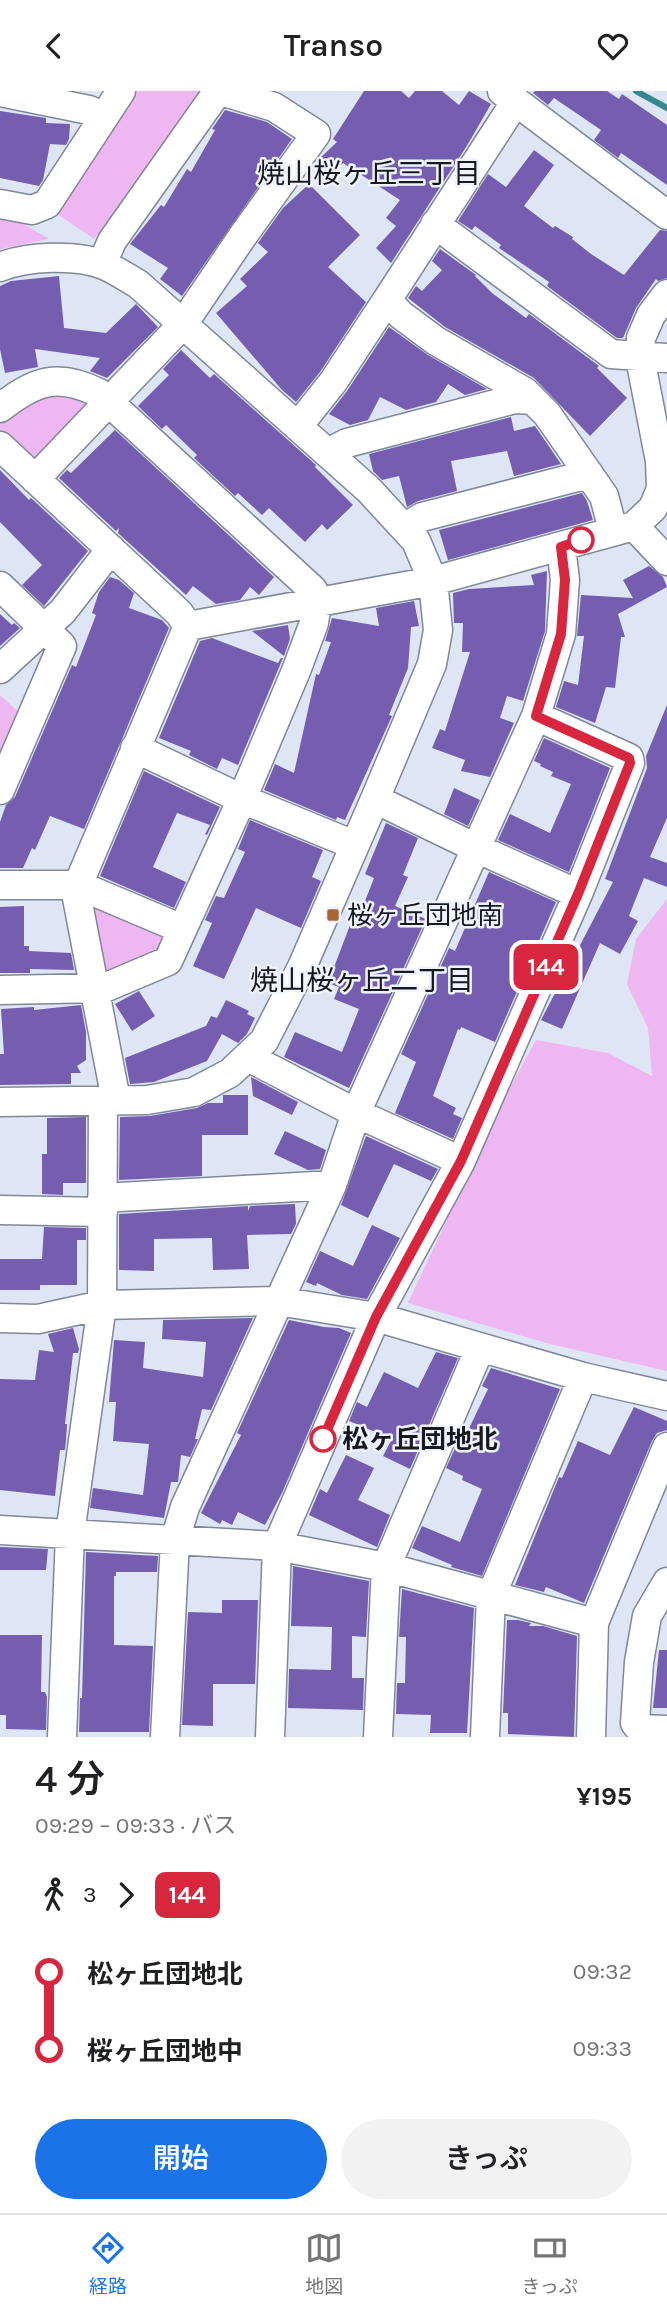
<!DOCTYPE html>
<html lang="ja">
<meta charset="utf-8">
<style>
body{margin:0;font-family:Karla,"Noto Sans JP",sans-serif;background:#f2f2f2;color:#202124;height:100vh;display:flex;flex-direction:column;font-size:26px;white-space:nowrap}
*{box-sizing:border-box;margin:0}
p{font-size:23px;color:#757577}
.icon{flex:none;width:38px;height:38px;fill:none;stroke:currentColor;stroke-width:2;stroke-linecap:round;stroke-linejoin:round}
.map{position:relative;height:1646px;overflow:hidden}
.sheet{display:flex;flex-direction:column;background:#fff;flex:1}
.sheet>*{flex:none}
.badge{padding:0 14px;border-radius:10px;font-size:24px;line-height:46px}
.map>.badge{position:absolute;translate:-50% -50%;box-shadow:0 0 0 4px #fff}
.legs{display:flex;align-items:center;gap:10px;height:77px;padding:0 35px;font-size:23px}
.legs p{margin-inline-start:auto}
.headline{display:flex;align-items:center;justify-content:space-between;height:119px;padding:0 35px}
h1{font-size:38px;font-weight:600;line-height:52px}
.action{display:flex;gap:14px;margin-top:auto;padding:14px 35px}
.action a{flex:1;height:80px;border-radius:42px;background:#1a73e8;color:#fff;font-size:28px;font-weight:600;line-height:80px;text-align:center}
.action a+a{background:#f2f2f2;color:#202124}
ul{padding:0 35px;list-style:none}
li{display:flex;align-items:center;gap:24px;height:77px;font-size:26px}
li i{display:grid;place-items:center;width:10px;height:100%;margin:0 9px;background:currentColor}
li i::after{content:'';width:18px;height:18px;margin:-9px;border:5px solid;border-radius:50%;background:#fff}
li p{margin-inline-start:auto}
li:first-child i{background:linear-gradient(#0000 50%,currentColor 0)}
li:last-child i{background:linear-gradient(currentColor 50%,#0000 0)}
header{display:flex;justify-content:space-between;align-items:center;height:91px;padding:0 35px;background:#fff;font-size:32px;font-weight:600}
.dock{display:flex;justify-content:space-around;align-items:center;height:98px;border-top:2px solid #e0e0e0;background:#fff;font-size:19px;color:#757577}
.dock a{display:grid;justify-items:center;gap:4px}
.dock .on{color:#1a73e8}
.map>svg:first-child{display:block}
</style>
<header><svg class="icon" aria-label="back" viewBox="0 0 24 24"><path d="M15 5l-7 7 7 7"/></svg>Transo<svg class="icon" aria-label="heart" viewBox="0 0 24 24"><path d="M12 20l-8-8c-3-5 5-10 8-4 3-6 11-1 8 4z"/></svg></header>
<div class="map">
<svg width="667" height="1646" viewBox="0 0 667 1646">
<rect width="100%" height="100%" fill="#dee6f6"/>
<path fill="#eeb7f1" d="M133,0h73l-5,3 -107,145 -40,-27z
M0,125l15,3 34,20 -49,10z
M42,298l57,12 -65,69 -34,-34v-20z
M0,604l22,20 -22,55z
M85,804l86,39 -7,23 -64,25z
M667,808v472l-117,-27 -142,-41 94,-201 34,-62 72,13 44,23 -4,-48 -21,-44 9,-45z"/>
<g fill="none" stroke-linecap="round" stroke-linejoin="round">
<path stroke="#378790" stroke-width="6" d="M636,0l31,17"/>
</g>
<path fill="#755db0" d="M364,0h37l8,7 6,-7h27l17,14 10,-14 22,13 -23,40 -77,119 -15,-15 20,-22 -10,-8 14,-18 -57,-37 -11,11 -16,-12 21,-20 -4,-3z
M535,0h72l12,8 3,-5 45,31v60l-46,-32 -3,5 -24,-18 7,-10 -47,-32 -6,7 -15,-12z
M225,19l42,12 25,17 -110,157 -22,-17 8,-11 -38,-24 31,-39 3,2 23,-38 4,3 24,-42 -3,-1z
M0,20l46,7v5l24,1 -1,15 -3,6 -16,-1 -7,36 -4,6 -39,-8z
M534,59l20,15 -30,41 29,22 2,-2 18,11 -1,2 19,15 33,21 36,-45 7,1v47l-9,3 -2,-2 -20,29 -13,30h-6l-70,-52 2,-4 -50,-34 2,-3 -26,-19 -3,4 -14,-9 30,-47 18,13z
M309,93l51,51 -32,32 38,35 -46,70 -24,30 -14,-12 -66,-77 31,-27 -7,-7 28,-27 -10,-9 25,-35z
M440,158l36,26 -1,1 17,17 34,25 3,-4 70,52 -2,2 30,30 -37,38 -56,-58 -89,-51 -37,-29 8,-12 6,5 20,-21 -10,-9z
M59,185l5,52 42,5 30,-29 22,23 -51,51 -17,-7 10,-13 -65,-9 3,18 -33,6 -5,-24v-63l11,-5z
M389,236l39,28 59,34 -22,6 -17,-11 -12,18 -30,8 -26,-13 -12,23 -18,5 -21,-11 18,-23z
M181,259l29,28 4,-4 102,91 -1,2 38,38 -26,25 -5,-6 -17,18 -36,-34 -7,7 -24,-22 -3,3 -41,-38 3,-3 -31,-30 -4,4 -24,-23 31,-31 -6,-6z
M511,326l3,14 21,-5 26,38 -47,12 -7,-25 -56,10 6,30 -39,10 -11,6 -8,-31 -17,4 -9,-9 -4,-17z
M115,339l159,147 -15,18 -9,-8 -10,13 -24,4 -23,-18 -7,9 -68,-62 1,-5 -3,3 -57,-53 8,-8 4,3z
M0,379l29,30 2,-2 57,53 -44,55 -22,-21 20,-20 -42,-43z
M582,402l5,8 6,19 -145,40 -9,-30z
M649,475l14,11 4,10 -49,27 7,23h-4l-6,51 -9,-1 -11,36 -39,-16 8,-26 14,4 6,-49h-7l4,-41 52,3 -10,-18z
M547,480l-2,60 -22,70 -16,-5 -7,22 14,5 -24,54 -29,-6 4,-11 -33,-12 8,-19 5,2 25,-79h-8l1,-29h-9l-1,-30 16,-4 65,-4 -3,-10z
M110,486l9,3 15,13 -5,15 33,12 7,8 -85,201 -34,-13 -15,34 -3,-2 -9,20h-23v-46l6,-17 9,-8 57,-132 4,2 20,-52 -4,-2 7,-21z
M414,510l5,25 -8,1 -3,41 -19,47 3,1 -47,104 -8,-3 -1,3 -72,-30 11,-26 19,9 22,-99 3,1 12,-33 -6,-1 7,-23 47,8 -3,-18z
M0,523l12,11 2,-2 6,5 -20,18z
M288,534l2,14 -6,17 -32,-25z
M212,547l66,25 3,-5h2l-45,107 -16,-7 -5,11 -28,-14 2,-4 -32,-13 41,-97z
M667,614v113l-17,39 17,6v24l-23,-9 -15,38 9,5 -18,33 -20,-11 -38,86 -21,-9 72,-138 -8,-3 42,-111 -1,-12z
M544,647l66,30 -41,104 -71,-32 12,-26 40,19 21,-49 -20,-8 2,-4 -13,-6 1,-2 -7,-3z
M144,680l76,36 -13,28 -2,-1 5,-9 -33,-12 -24,54 33,15 -12,26 -74,-32z
M454,697l26,12 -12,26 -24,-12z
M250,729l73,30 -11,27 9,4 -20,47 -45,-20 -32,71 -31,-13 19,-43 -7,-3 11,-24 8,2 21,-46 -7,-3z
M386,732l32,15 -15,37 5,2 -13,29 31,13 -77,169 -65,-31 11,-25 47,20 17,-43 -25,-10 5,-12 -11,-4 27,-71 5,2 14,-36 -9,-4z
M489,781l67,30 -61,140 -34,-15 -1,3 -2,-1 -25,67 23,12 -3,6 9,4 -9,21 -58,-26 21,-51 -15,-8 48,-106 6,3z
M24,815v40h5v5l42,2 3,17 -44,-1v4h-30v-66z
M139,900l16,25 -23,15 -17,-27z
M226,909l23,11 -2,3 8,4 -8,16 -9,9 -16,-9 -15,27 -53,21 -24,2 -5,-26 81,-32 5,-10 6,2z
M81,914l5,27v28l-9,6 4,7h-10v11l-71,1v-31h4l-3,-45 33,-2v3z
M251,986l47,25 -6,13 -39,-19z
M223,1004h25v40h-46v41l-83,4 1,-63 30,-1 47,-8 11,-5h15z
M86,1026v66h-23v12l-21,-1v-40h5v-36z
M285,1040l41,19 -6,19 -12,1 -34,-16z
M366,1045l72,33 -7,12 -37,-17 -26,54 -27,-13z
M295,1113l1,20 -5,10 -44,1 2,34 -36,1 -1,-32 -58,1v32l-35,-1v-56l129,-8v5l2,-5z
M372,1134l28,13 -33,61 -25,-4 -25,-12 -1,3 -10,-4 14,-31 33,15z
M44,1136l42,1v12h-9v45h-37v5h-40v-31h42z
M253,1227l-42,92 -9,-1 -7,30h3l-8,18 -9,-2 -3,27h-7l-7,36 -74,-10 3,-20 50,7 6,-51 -36,-3 3,-39h-7l5,-62 31,2 -2,26 60,9 3,-35 -44,-3 1,-19z
M289,1229l35,7 15,1 12,5 -69,160 -17,32 -27,-13 -6,13 -10,-5 -2,4 -19,-11 40,-78 -4,-2z
M73,1237l6,21 -1,4h-5l-8,71h2l-1,16 -1,10h-5l-5,46 -55,-6v-111l35,1 4,-30 15,2 -6,-18z
M436,1261l22,6 -48,111 -27,-13 9,-17 -43,-18 8,-19 10,5 17,-35 34,16z
M491,1277l69,21 -78,187 -31,-9 1,-2 -40,-17 10,-22 38,16 22,-53 -20,-9 1,-4 -17,-8 11,-24 4,1 27,-56 -6,-3z
M634,1316l33,14v9l-10,3 -5,8 -68,162 -38,-16 -2,5 -29,-7 44,-108 3,1 16,-37 32,14z
M346,1364l28,13 -16,32 32,15 -13,32 -68,-32 11,-26 7,4z
M0,1456l48,2 -2,21h-46z
M86,1461l72,4 -1,16h-41v4h-2v69l39,1 -4,86h-70l1,-34h2z
M293,1475l76,15 -3,56 -14,-1v42h12l-1,32 -75,-2 1,-39 42,1 1,-43 -41,-1z
M402,1498l72,19 -7,125h-37l1,-18 -35,-1 1,-31h8l1,-46h-7z
M222,1509h36l-3,84h-42v42l-31,-1 6,-113 34,1z
M507,1529h11l13,3 -2,3h14l34,10 -3,101 -66,-3v-21h-5z
M0,1544h42l-1,57h4l2,5 -1,33 -40,-1v-14h-6z
M659,1559h8v58h-14z"/>
<g fill="none" stroke-linecap="round" stroke-linejoin="round">
<g stroke="#808796" stroke-width="31">
<path id="minor" d="M502,0l165,124
M0,1l89,18 15,7
M516,10l-129,199 14,15 35,26 89,51 22,22 57,82 9,34
M0,113l32,6 15,-6 74,-113
M435,133l176,130 56,4
M102,173l10,-23 106,-150
M0,176c27,-11 76,-13 104,-2 12,5 23,13 34,19l231,206 47,51 17,40 5,49 -6,34 -57,135 -73,168 -38,74 -34,32 -36,19 -47,8 -147,2
M0,317c35,-27 57,-36 99,-15l214,197 4,13 -3,20 -18,48 -54,128 -74,162 -64,27 -104,2
M298,335l35,-44 54,-82
M0,355l179,167 9,13 -110,259h-78
M328,362l19,-10 168,-44 18,1
M35,388l148,-155 59,-87 74,-103 -42,-27 -53,-16
M634,435l33,35
M404,437l18,-11 167,-43
M0,495l62,60 -62,144
M188,535l245,-45 201,-55 19,-18 8,-19 -1,-28 -20,-103 1,-20 10,-23 16,-21
M0,578l63,-58 48,-62
M135,657l107,51 112,46
M375,708l101,49 102,46
M248,966l108,56 105,48
M116,1009l-39,-202 1,-13 104,44
M102,1107l230,-13
M0,1119l103,2
M0,1227l38,1 64,-14 176,-4 98,16 207,60 84,19
M0,1439l277,16 109,21 208,56
M667,1491l-20,34 -8,46 -4,61 5,6 27,1
M62,1646l8,-203 32,-229 1,-204
M165,1646l10,-197 10,-33 147,-322 24,-72 180,-397
M270,1646l7,-191 99,-229 85,-156 117,-267 52,-131 -1,-5 -93,-42 25,-82 4,-54 -4,-33
M378,1646l8,-170 94,-219
M485,1646l6,-141 92,-219
M591,1646l3,-114 73,-176"/>
</g>
<use href="#minor" stroke="#fff" stroke-width="28"/>
</g>
<g fill="none" stroke-linecap="round" stroke-linejoin="round">
<g stroke="#fff" stroke-width="16">
<path id="line-1" d="M323,1348l53,-122 85,-156 117,-267 52,-131 -1,-5 -93,-42 25,-82 4,-54 -4,-33 20,-7"/>
</g>
<use href="#line-1" stroke="#d7263d" stroke-width="10"/>
</g>
<g fill="#fff" stroke="#d7263d" stroke-width="3.5">
<circle cx="581" cy="449" r="12"/>
<circle cx="323" cy="1348" r="12"/>
</g>
<rect fill="#a86633" stroke="#eff3fd" stroke-width="2.5" x="326" y="817" width="14" height="14" rx="3.5"/>
<g text-anchor="middle" dominant-baseline="central" stroke-width="5" stroke-linejoin="round" paint-order="stroke">
<g font-size="26" fill="#17191f" stroke="#eff3fd" text-anchor="start">
<text x="347" y="824">桜ヶ丘団地南</text>
</g>
<g font-size="26" font-weight="bold" fill="#17191f" stroke="#eff3fd" text-anchor="start">
<text x="342" y="1348">松ヶ丘団地北</text>
</g>
<g font-size="28" fill="#17191f" stroke="#eff3fd">
<text x="369" y="82">焼山桜ヶ丘三丁目</text>
<text x="362" y="889">焼山桜ヶ丘二丁目</text>
</g>
</g>
</svg>
<b class="badge" style="left:546px;top:876px;background:#d7263d;color:#fff">144</b>
</div>
<section class="sheet">
<div class="headline"><div><h1>4 分</h1><p>09:29 – 09:33 · バス</p></div><b>¥195</b></div>
<div class="legs"><svg class="icon" aria-label="walk" viewBox="0 0 24 24"><circle cx="13" cy="4" r="2"/><path d="M13 8l-2 6 4 7M11 14l-3 7M7 12l3-4h3l4 4"/></svg>3<svg class="icon" aria-label="forward" viewBox="0 0 24 24"><path d="M9 5l7 7-7 7"/></svg><b class="badge" style="background:#d7263d;color:#fff">144</b></div>
<ul>
<li><i style="color:#d7263d"></i><b>松ヶ丘団地北</b><p>09:32</p></li>
<li><i style="color:#d7263d"></i><b>桜ヶ丘団地中</b><p>09:33</p></li>
</ul>
<div class="action"><a>開始</a><a>きっぷ</a></div>
</section>
<nav class="dock">
<a class="on"><svg class="icon" aria-label="directions" viewBox="0 0 24 24"><path d="M12 3l9 9-9 9-9-9zM9 14v-3h6M13 9l2 2-2 2"/></svg>経路</a>
<a><svg class="icon" aria-label="map" viewBox="0 0 24 24"><path d="M3 6l6-2 6 2 6-2v14l-6 2-6-2-6 2zM9 4v14M15 6v14"/></svg>地図</a>
<a><svg class="icon" aria-label="tickets" viewBox="0 0 24 24"><path d="M3 7h18v10H3zM15 7v10"/></svg>きっぷ</a>
</nav>
